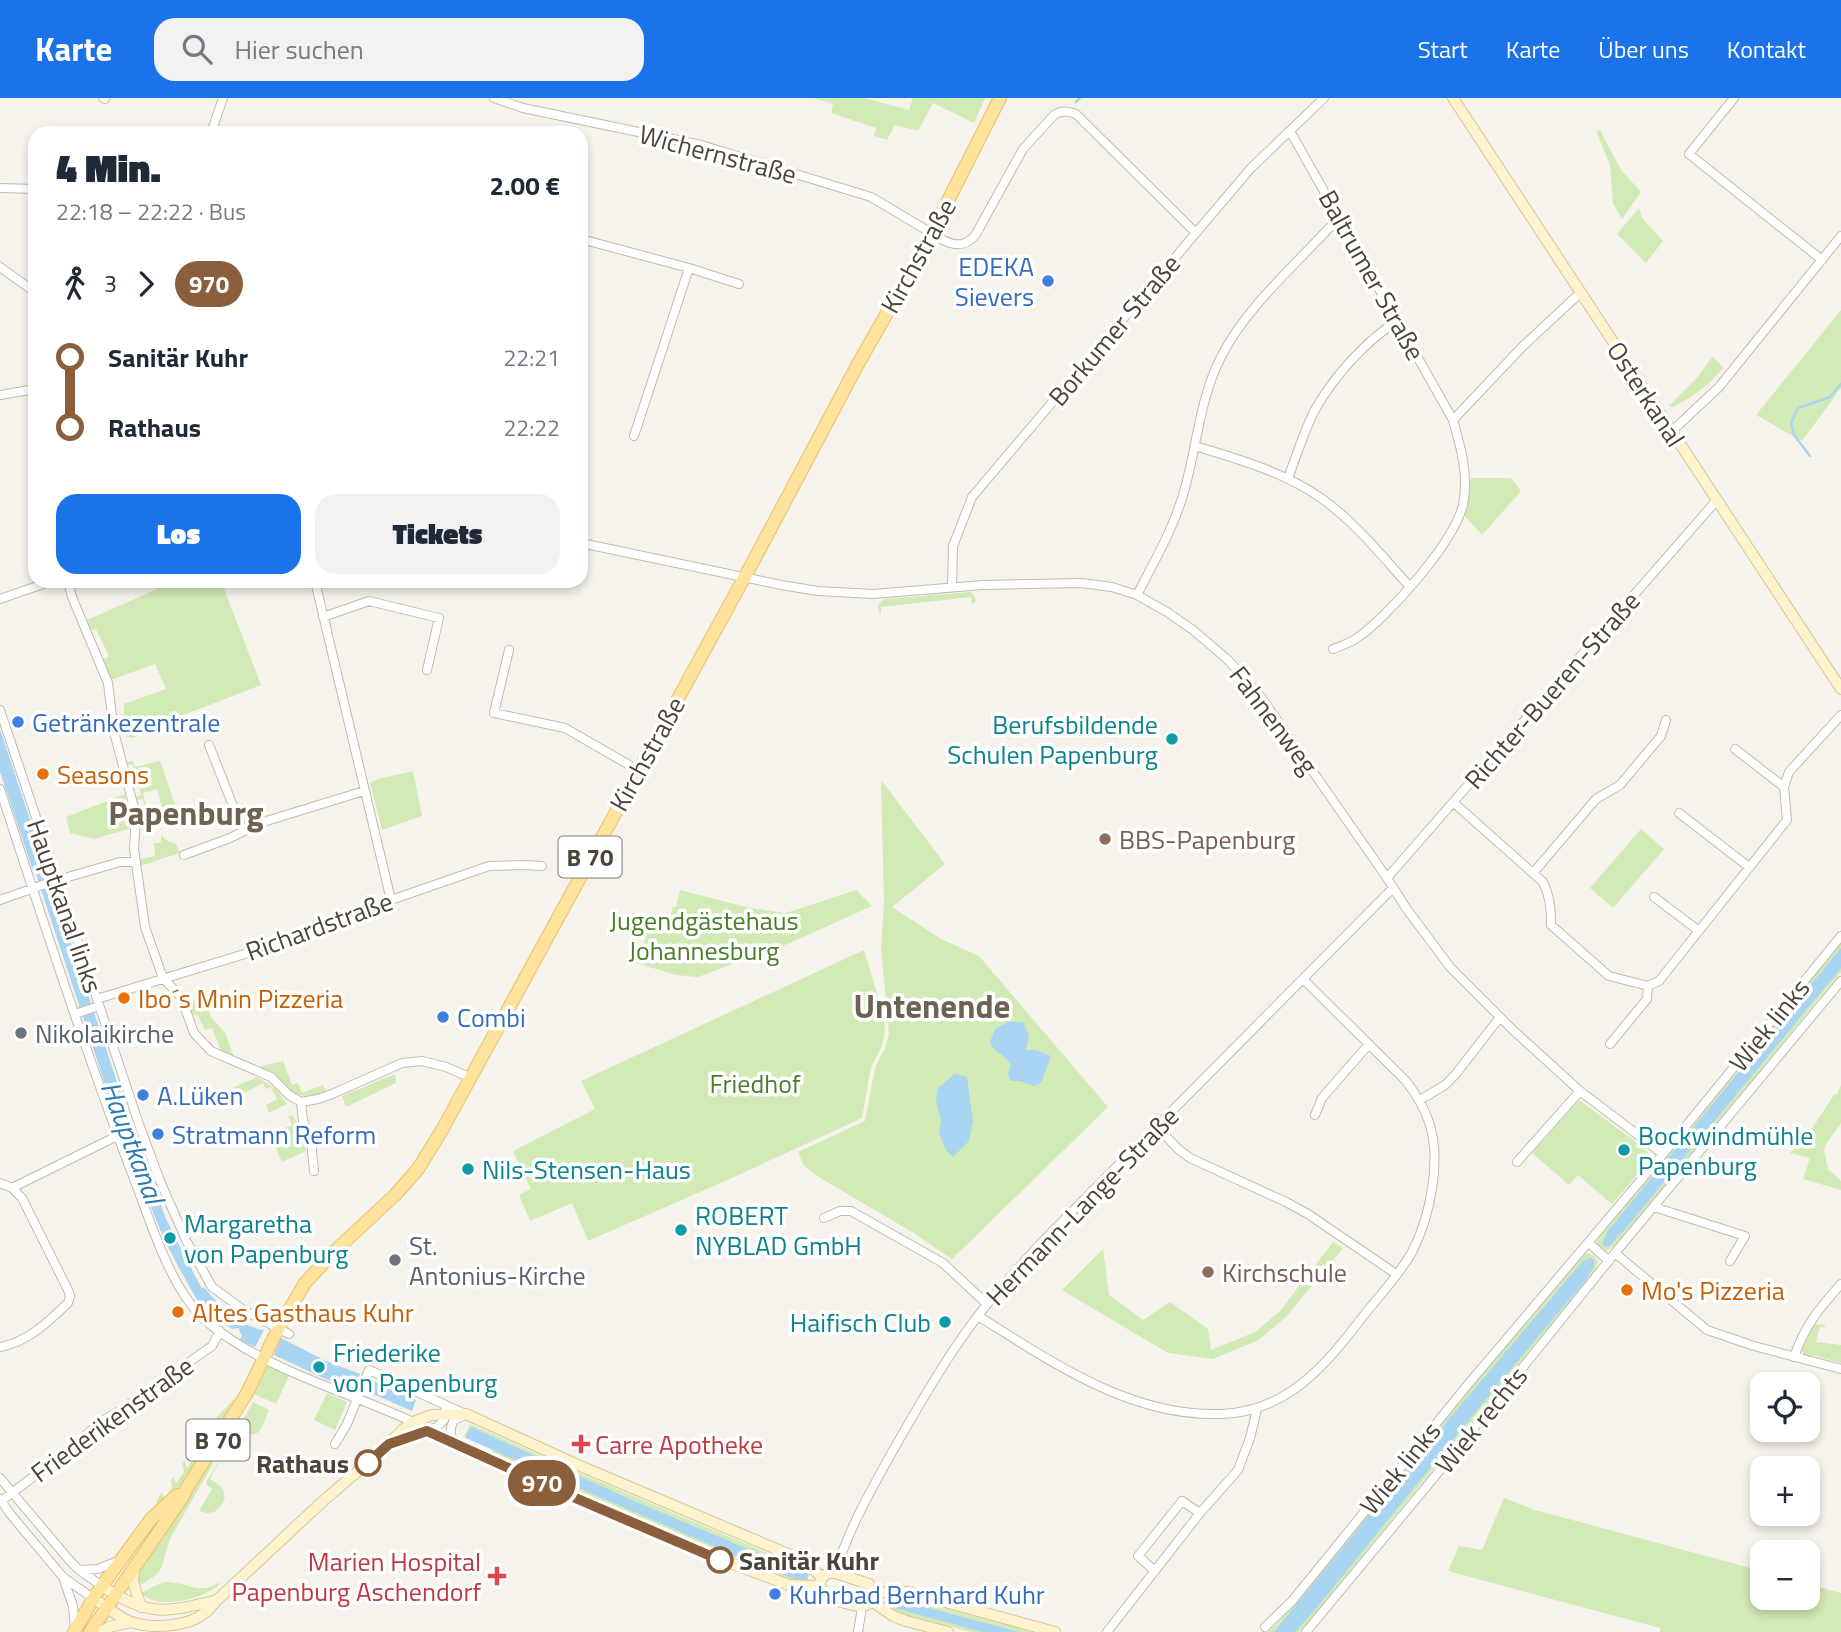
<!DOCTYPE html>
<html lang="de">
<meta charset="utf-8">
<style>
body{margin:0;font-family:"Titillium Web",sans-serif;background:#f2f2f3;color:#1f2937;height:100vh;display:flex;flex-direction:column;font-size:26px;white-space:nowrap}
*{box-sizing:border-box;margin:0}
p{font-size:23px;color:#747a83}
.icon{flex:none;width:38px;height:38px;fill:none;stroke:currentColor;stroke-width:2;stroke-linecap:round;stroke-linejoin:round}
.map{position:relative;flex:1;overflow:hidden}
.drawer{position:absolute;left:28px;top:28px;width:560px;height:462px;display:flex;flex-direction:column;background:#fff;border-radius:21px;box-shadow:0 4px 10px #0003}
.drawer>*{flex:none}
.badge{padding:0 14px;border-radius:23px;font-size:24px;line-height:46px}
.tools{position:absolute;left:1750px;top:1274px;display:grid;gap:14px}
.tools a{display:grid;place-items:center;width:70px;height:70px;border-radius:14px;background:#fff;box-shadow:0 4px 10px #0003;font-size:35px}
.map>.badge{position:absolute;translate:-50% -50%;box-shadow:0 0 0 4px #fff}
.legs{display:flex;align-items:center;gap:10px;height:77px;padding:0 28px;font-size:23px}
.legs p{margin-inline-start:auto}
.summary{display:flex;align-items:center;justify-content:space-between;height:119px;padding:0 28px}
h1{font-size:38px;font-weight:800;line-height:52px}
.cta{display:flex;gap:14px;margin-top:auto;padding:14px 28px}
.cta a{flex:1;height:80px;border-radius:21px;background:#1a73e8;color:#fff;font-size:28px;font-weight:800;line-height:80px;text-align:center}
.cta a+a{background:#f2f2f3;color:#1f2937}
ul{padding:0 28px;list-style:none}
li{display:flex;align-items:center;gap:24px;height:70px;font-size:26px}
li i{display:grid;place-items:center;width:10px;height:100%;margin:0 9px;background:currentColor}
li i::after{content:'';width:18px;height:18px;margin:-9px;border:5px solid;border-radius:50%;background:#fff}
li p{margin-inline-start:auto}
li:first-child i{background:linear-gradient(#0000 50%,currentColor 0)}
li:last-child i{background:linear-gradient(currentColor 50%,#0000 0)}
header{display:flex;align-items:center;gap:42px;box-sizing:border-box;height:98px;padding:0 35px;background:#1a73e8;color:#fff}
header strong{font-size:33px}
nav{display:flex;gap:38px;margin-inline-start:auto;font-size:24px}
.search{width:490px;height:63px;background:#f2f2f3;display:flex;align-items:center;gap:18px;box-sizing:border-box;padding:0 24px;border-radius:21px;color:#747a83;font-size:26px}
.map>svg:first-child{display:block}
</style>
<header>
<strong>Karte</strong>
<div class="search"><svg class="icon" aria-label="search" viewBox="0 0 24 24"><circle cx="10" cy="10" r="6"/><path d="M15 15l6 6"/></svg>Hier suchen</div>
<nav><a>Start</a><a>Karte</a><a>Über uns</a><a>Kontakt</a></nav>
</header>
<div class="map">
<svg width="1841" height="1534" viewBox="0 0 1841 1534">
<rect width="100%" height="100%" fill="#f6f3ec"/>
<path fill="#d2eab5" d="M814,0h50l45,12 4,-12h72l-11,25 -41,-20 -15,28 -23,-6 -8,15 -13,-4 2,-8 -45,-15 2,-9z
M1600,32l21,40 20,22 -19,27 -9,-16 -3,-38 -14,-34z
M1639,110l3,10 21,23 -17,22 -29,-29z
M1841,212v78l-39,53 -46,-26z
M1713,258l10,12c-15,17 -30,30 -51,39l-3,-1 27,-27z
M1471,380h40l10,13 -39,44 -17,-19 3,-10z
M175,483h46l40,104 -83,32 -20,10 -3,-5 -19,10 2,4 -6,2 -7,-2 -2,-4 1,-28 42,-15 -11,-25 -44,16 -8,-20 6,-4 -13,-27 -7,2 -4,-10z
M971,494l4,5 1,4 -4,4 -1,-8 -90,10v7l-2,-2 -1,-7 6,-6z
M133,663l2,6 25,-6 16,46 1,13 -15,5v-17l-5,-19 -14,4 5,23 -3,4 -6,-2v-2l7,-1 -3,-16 -7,1v-3l5,-2 -2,-9 -6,2v-2l6,-3 2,6 11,-4 -5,-18 -11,2 1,7 -7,2 -1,-3 6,-2 -3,-9 -6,1 1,-3z
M413,673l9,45 -40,14 -12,-47 8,-4z
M881,682l64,84 -53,43 49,32 38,17 129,151 -156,152 -40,-27 -90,-53 -18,-13 -6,-14 67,-31 10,-53 10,-20 4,-15 -8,-85 3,-46z
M125,696l5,22 -1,13 -35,10 -24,-6 -4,-16z
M146,728l2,4 -8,-1 -1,20 1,10 15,-3 -1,-13h7v-8l8,7 7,2 4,9 -40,13 -3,-16 2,-21 1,-2z
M1641,731l23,20 -51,59 -23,-20z
M680,792l66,17 40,6 70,-23 16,16 -82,37 -92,34 -22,-2 -43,-13 13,-24 -14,-12 5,-10 31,7 5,-16h3z
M1841,841v33l-226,274 -9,5 -8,-6 -1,-4 3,-5z
M864,852l19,63 2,19 -3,14 -11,21 -9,51 -128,59 -146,64 -16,-38 -42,18 -11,-26 12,-6 -18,-38 82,-42 -14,-28z
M203,901l8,18 14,16 9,24 -13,-6 -9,-23 -7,2 -7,-14 -8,-2 -3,-12z
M283,963l9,24 6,-2 4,10 21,-8 3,7c-37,14 -37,-12 -68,-25z
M395,976l1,9 -50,24 -4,-11z
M257,979l19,12 11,15 -18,9 -3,-8 11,-6 -6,-12 -5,2 -3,-6 -27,14 -4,-9z
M1841,987v38l-15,21 -2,6 4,19 13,12v9l-38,-11 7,-21 -20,-5 15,-14 29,-44 3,-1z
M1579,1002l61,45 11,10v4l-39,45 -34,-29 -9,10 -37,-32z
M293,1017l7,14 6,22 -24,11 -12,-27 22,-10 -4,-8z
M1333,1144l10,6 -55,67 -29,25 -46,19 -45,-6 -106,-63 41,-41 6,46 34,25 27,-18 38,27 3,21 44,-18 25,-21z
M1586,1155c6,1 10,3 12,9l-3,9 -282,345 -14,16h-32l11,-9 113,-140 190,-227z
M1812,1226l13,1v2h-5l-4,15 25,3v18l-28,-8 -4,2 -5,-2 -3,-7z
M268,1268l21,10 -13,28 -22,-10z
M327,1295l20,9 -12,28 -21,-10z
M250,1301l-79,138c-12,28 -1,33 -33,49v-13z
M233,1302h3l-54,84 -7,8 -19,14 2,-8 4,-6 2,6 8,-9 -1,-9 2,-3 3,6 8,-11 -2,-8 3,-3 2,7 8,-10 -1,-9 3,-3 2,7 8,-10 -2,-9 2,-3 3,8 8,-12 -2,-9z
M253,1304l16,8c-9,19 -7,31 -31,20z
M470,1326l103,46 -7,16 -74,-34 1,-3 -29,-12z
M225,1354l-15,27c16,8 21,21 4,33l-7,1 -8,-2 13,-22 -5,-4 -1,-3z
M577,1374l202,86 5,-2 26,15 -4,14 -21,-7 -215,-90z
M1504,1400l31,12 227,61v27h46v-14l33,9v39h-181v-4l-212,-57 11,-25 23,4z
M166,1484c22,0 32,14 54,0l-1,3c-17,14 -61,26 -78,8l13,-7z
M887,1496l33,3 3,6 109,29h-61l-53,-14 -5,3 -20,-9 -9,-7z"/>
<path fill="#a9d4f2" d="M0,631l132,398 34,92 26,51 -9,5 -18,-34 -11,-26 -41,-106 -77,-235h-2l-34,-102z
M1841,850v20l-215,260 -16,18 -5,1 -3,-3 5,-12z
M1008,924h15l6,13 -3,15h10l15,6 -10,27 -7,3 -14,-5h-9l-3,-7 3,-9c-7,-12 -15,-10 -21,-23l5,-13z
M955,976l12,3 6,45 -4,19 -16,16 -7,-7 -7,-17 2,-13 -5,-19 2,-13z
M1590,1160l4,2v6l-8,14 -91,108 -181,223 -19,21h-21l141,-173 167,-197z
M204,1189c15,19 35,39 60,43l-9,17 -15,-7 2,-5 -2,-2 -1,-5 -7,1c-15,-9 -27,-21 -38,-35z
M281,1240l43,22 36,14 -4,11 -7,-1 -2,5 -73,-34z
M369,1281l47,21 -4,11 -46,-20 -2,-1z
M471,1329l163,74 128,54 46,17 -1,8 -5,2 -44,-17 -191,-82 -101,-45 1,-5z
M888,1501h7l124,33h-37l-7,-2 -84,-23 -5,-3z"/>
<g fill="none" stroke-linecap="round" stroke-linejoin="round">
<path stroke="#a9d4f2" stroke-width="2.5" d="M1076,4l4,-4
M1810,358l-16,-21 -3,-12 7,-15 32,-11 11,-13"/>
<path stroke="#a9d4f2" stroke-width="10" d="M182,1165l22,39"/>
<g stroke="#c2bbae" stroke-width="10">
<path id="street" d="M103,0l2,1
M494,0l29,10 178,37 170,52 72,43c14,7 24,6 33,-6l47,-85 31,-34c8,-5 13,-4 22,-1l120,119
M1734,0l-45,56 133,106
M1290,33l163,289c8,28 16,56 10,85 -9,37 -74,111 -106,133 -7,5 -16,8 -24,11
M211,35l12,-35
M0,90l35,1
M581,141l108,29 50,16
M0,169l35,25
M0,297l35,-6
M1453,322l69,-73 58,-54
M1671,334l48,-45 122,-151
M634,338l55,-168
M1195,348c43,13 89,26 126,52 34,24 61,58 89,89
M1288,380c9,-23 16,-48 28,-70 19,-33 50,-67 81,-87
M581,445l200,42 37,6 55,3 110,-9 98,-2 31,4 25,8 30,17 26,18 35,30 33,37 126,181 19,30 44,59 64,64 66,60 83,63
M68,483l4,16 36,86 6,49 22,83 -2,34 11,78 18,51 18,19 13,36 17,18 60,26 18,18 12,7 17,-3 14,-5 70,-31 20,-2 24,6 25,11
M315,483l76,319
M952,489l1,-41 19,-49 279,-329 73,-70
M1137,497c18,-35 38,-69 48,-107 12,-43 15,-89 35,-129 24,-49 72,-91 109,-131l13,-7
M0,501l52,-18
M323,519l46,-16 70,17 -12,52
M509,552l-15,63 71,15 73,42
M0,612l140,417 20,54 27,61 25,45 33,24 44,23
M209,647l34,86
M1735,651l49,38
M0,691c43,132 86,265 136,395 16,42 35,105 69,136 7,7 17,13 25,19 56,37 123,55 183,83
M1454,705l89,79c7,14 8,27 8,43l58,51 39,10 11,-5 128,-161 -3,-33 5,-15 52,-57
M1679,715l70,54
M184,757l46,-17 30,-15 104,-32
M1534,774l62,-73 24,-14 41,-49 5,-16
M1387,780l329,-377
M1654,799l45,34
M0,802l51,-18 69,-20h16
M97,901l167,-51 127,-48 98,-34 34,-1 19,1
M75,916l24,-8
M1610,946l37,-45 1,-13
M1420,1002l25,-15 10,-10 45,-58
M301,1004l2,19 8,20 3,30
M1315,1017l7,-17 47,-54
M1157,1029l21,22 12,9 96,44 22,12 88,60
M1517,1064l63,-71
M0,1085l12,5 10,10 46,92 2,6 -2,7c-20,19 -40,39 -68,44
M12,1090l105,-52
M1654,1109l91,29 -15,25
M824,1120l16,-7h11l92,52 44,41
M1589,1145l20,18
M1615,1155l92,77 47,16 87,23
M978,1218c74,46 152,101 243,98 65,-2 103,-47 140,-95 16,-21 38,-43 51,-67 18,-35 30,-91 17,-130 -5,-15 -13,-28 -23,-41l-103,-102
M1794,1259c11,-32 25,-48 47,-73
M427,1333l10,-4 7,-7 1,-9
M455,1345c-5,-8 -6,-13 -1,-23l9,-4
M335,1346l12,-20 22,-54 94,43
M0,1380l70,83 9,9 23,16
M0,1401l11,16 52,62 31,22
M0,1404l71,-54 31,-27 19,-11 91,-64 8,-15
M80,1472l18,-1 20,-8
M1155,1473l-17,-15 44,-55 18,12
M835,1475c14,-45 37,-85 60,-126 20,-35 41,-72 64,-105 24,-36 53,-67 82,-99l352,-355
M64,1482l9,26 2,22
M1265,1529l27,-26 173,-213 198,-234 178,-218
M858,1534l4,-25
M1107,1534l93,-119 38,-43 12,-32 7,-29
M1306,1534l130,-157 179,-222 226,-272"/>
</g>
<g stroke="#d6c79b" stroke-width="12">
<path id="secondary" d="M1453,0l388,591
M413,1324l14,9 287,126 75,28 31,1
M393,1345l34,-12
M134,1470l-1,14 8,25
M828,1475h7l34,11 6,9c-4,24 -34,8 -49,3 -8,-9 -8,-17 2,-23z
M102,1488c47,31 63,27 115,14
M875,1495l24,-2 13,2 143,39
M94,1501c12,7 24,18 37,23 21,7 58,5 75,-10 4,-3 7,-8 11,-12l105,-98 67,-58 13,-14 11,-8 19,-7 34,-1 112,51 222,94 22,18
M873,1504l20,14 13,5 42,11
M101,1534l8,-5 22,-5"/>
</g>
<g stroke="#e6c16a" stroke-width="14">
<path id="primary" d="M74,1534l22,-38 55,-75 26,-24
M90,1534l92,-134 6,-12 59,-93 31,-64 27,-46 31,-33 59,-55 23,-26 24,-39 313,-572 103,-194 65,-114 77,-152"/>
</g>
<use href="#street" stroke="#fff" stroke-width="8"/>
<use href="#secondary" stroke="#fff3cd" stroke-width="10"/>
<use href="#primary" stroke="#ffe39c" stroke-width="12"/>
</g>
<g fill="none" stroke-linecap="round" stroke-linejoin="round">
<g stroke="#fff" stroke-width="16">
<path id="line-1" d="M368,1365l21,-19 38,-13 139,63 154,66"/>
</g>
<use href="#line-1" stroke="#8b5e3c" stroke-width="10"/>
</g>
<g fill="#3f7fe0" stroke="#fff" stroke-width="2.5">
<circle cx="1048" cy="183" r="7"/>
<circle cx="18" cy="624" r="7"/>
<circle cx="443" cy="919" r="7"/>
<circle cx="143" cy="997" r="7"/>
<circle cx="158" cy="1036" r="7"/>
<circle cx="775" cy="1496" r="7"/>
</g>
<g fill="#0f9aa8" stroke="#fff" stroke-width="2.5">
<circle cx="1172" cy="641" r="7"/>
<circle cx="1624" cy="1052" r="7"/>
<circle cx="468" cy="1071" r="7"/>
<circle cx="681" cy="1132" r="7"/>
<circle cx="170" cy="1140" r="7"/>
<circle cx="945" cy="1224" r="7"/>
<circle cx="319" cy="1269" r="7"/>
</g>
<g fill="#e8710a" stroke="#fff" stroke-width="2.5">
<circle cx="43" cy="676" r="7"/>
<circle cx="124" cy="900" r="7"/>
<circle cx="1627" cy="1192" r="7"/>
<circle cx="178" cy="1214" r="7"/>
</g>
<g fill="#8d6e63" stroke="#fff" stroke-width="2.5">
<circle cx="1105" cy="741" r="7"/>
<circle cx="1208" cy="1174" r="7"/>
</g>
<g fill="#6b7280" stroke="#fff" stroke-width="2.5">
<circle cx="21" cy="935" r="7"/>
<circle cx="395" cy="1162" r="7"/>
</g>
<g fill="#e0444e" stroke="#fff" stroke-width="2.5">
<path d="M577.5 1335.5h7v7h7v7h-7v7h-7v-7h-7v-7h7z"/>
<path d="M493.5 1467.5h7v7h7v7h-7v7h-7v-7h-7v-7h7z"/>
</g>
<g fill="#fff" stroke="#8b5e3c" stroke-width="3.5">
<circle cx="368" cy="1365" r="12"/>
<circle cx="720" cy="1462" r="12"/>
</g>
<g text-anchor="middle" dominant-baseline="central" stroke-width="7" stroke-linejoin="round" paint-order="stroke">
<g fill="#fff" stroke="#817c74" stroke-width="2">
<rect x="558.5" y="738.5" width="63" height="41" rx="5"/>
<rect x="186.5" y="1321.5" width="63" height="41" rx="5"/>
</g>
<g font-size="24" font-weight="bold" fill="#4b4439">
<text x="590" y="759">B 70</text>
<text x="218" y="1342">B 70</text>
</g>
<g font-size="26" fill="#4b4439" stroke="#fff">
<text transform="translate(718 56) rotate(15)">Wichernstraße</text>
<text transform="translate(918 158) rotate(-61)">Kirchstraße</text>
<text transform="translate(1372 177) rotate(61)">Baltrumer Straße</text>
<text transform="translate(1114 232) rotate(-50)">Borkumer Straße</text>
<text transform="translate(1646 296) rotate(57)">Osterkanal</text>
<text transform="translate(1552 592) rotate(-49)">Richter-Bueren-Straße</text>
<text transform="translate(1274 622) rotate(53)">Fahnenweg</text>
<text transform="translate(647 656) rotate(-61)">Kirchstraße</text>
<text transform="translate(65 808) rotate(71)">Hauptkanal links</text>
<text transform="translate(319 828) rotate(-20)">Richardstraße</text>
<text transform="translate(1769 927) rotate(-51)">Wiek links</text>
<text transform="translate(1082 1108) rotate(-46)">Hermann-Lange-Straße</text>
<text transform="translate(112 1321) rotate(-36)">Friederikenstraße</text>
<text transform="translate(1481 1322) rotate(-51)">Wiek rechts</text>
<text transform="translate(1400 1370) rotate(-51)">Wiek links</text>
</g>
<g font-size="26" fill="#366cbe" stroke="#fff" text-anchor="start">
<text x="1034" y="168" text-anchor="end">EDEKA<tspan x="1034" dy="30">Sievers</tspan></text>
<text x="32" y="624">Getränkezentrale</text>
<text x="457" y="919">Combi</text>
<text x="157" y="997">A.Lüken</text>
<text x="172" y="1036">Stratmann Reform</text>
<text x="789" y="1496">Kuhrbad Bernhard Kuhr</text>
</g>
<g font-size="26" fill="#0d838f" stroke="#fff" text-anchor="start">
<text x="1158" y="626" text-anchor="end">Berufsbildende<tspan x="1158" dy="30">Schulen Papenburg</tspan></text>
<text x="1638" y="1037">Bockwindmühle<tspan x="1638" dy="30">Papenburg</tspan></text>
<text x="482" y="1071">Nils-Stensen-Haus</text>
<text x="695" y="1117">ROBERT<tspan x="695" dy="30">NYBLAD GmbH</tspan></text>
<text x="184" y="1125">Margaretha<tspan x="184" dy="30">von Papenburg</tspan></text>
<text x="931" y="1224" text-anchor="end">Haifisch Club</text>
<text x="333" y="1254">Friederike<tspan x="333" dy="30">von Papenburg</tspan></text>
</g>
<g font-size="26" fill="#c56008" stroke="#fff" text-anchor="start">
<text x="57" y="676">Seasons</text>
<text x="138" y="900">Ibo´s Mnin Pizzeria</text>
<text x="1641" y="1192">Mo's Pizzeria</text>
<text x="192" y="1214">Altes Gasthaus Kuhr</text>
</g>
<g font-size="26" fill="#785e54" stroke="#fff" text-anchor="start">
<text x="1119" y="741">BBS-Papenburg</text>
<text x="1222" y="1174">Kirchschule</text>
</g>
<g font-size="26" fill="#4a7f2a" stroke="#fff">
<text x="704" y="822">Jugendgästehaus<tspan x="704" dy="30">Johannesburg</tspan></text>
<text x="755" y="985">Friedhof</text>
</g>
<g font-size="26" fill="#5b616d" stroke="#fff" text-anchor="start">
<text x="35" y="935">Nikolaikirche</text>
<text x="409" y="1147">St.<tspan x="409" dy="30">Antonius-Kirche</tspan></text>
</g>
<g font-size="26" fill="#be3a42" stroke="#fff" text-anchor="start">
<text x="595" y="1346">Carre Apotheke</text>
<text x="481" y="1463" text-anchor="end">Marien Hospital<tspan x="481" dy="30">Papenburg Aschendorf</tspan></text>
</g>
<g font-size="26" font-weight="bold" fill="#4b4439" stroke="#fff" text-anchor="end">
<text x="349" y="1365">Rathaus</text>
<text x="739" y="1462" text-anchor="start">Sanitär Kuhr</text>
</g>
<g font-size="28" font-style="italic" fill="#2e7ab2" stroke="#fff">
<text transform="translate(133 1044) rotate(69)">Hauptkanal</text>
</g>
<g font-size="33" font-weight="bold" fill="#6e6250" stroke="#fff">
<text x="186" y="715">Papenburg</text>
<text x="932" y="908">Untenende</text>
</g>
</g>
</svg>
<div class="tools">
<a><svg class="icon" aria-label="locate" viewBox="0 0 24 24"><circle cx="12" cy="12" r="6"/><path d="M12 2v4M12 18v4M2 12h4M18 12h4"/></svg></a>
<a>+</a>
<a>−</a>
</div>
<b class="badge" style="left:542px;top:1385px;background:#8b5e3c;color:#fff">970</b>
<section class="drawer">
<div class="summary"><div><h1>4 Min.</h1><p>22:18 – 22:22 · Bus</p></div><b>2.00 €</b></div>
<div class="legs"><svg class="icon" aria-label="walk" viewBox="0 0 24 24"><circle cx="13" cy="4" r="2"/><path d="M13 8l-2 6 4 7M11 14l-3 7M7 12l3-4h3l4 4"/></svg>3<svg class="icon" aria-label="forward" viewBox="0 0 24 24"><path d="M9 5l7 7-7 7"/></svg><b class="badge" style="background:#8b5e3c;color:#fff">970</b></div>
<ul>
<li><i style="color:#8b5e3c"></i><b>Sanitär Kuhr</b><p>22:21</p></li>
<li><i style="color:#8b5e3c"></i><b>Rathaus</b><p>22:22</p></li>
</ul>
<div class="cta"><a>Los</a><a>Tickets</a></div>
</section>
</div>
